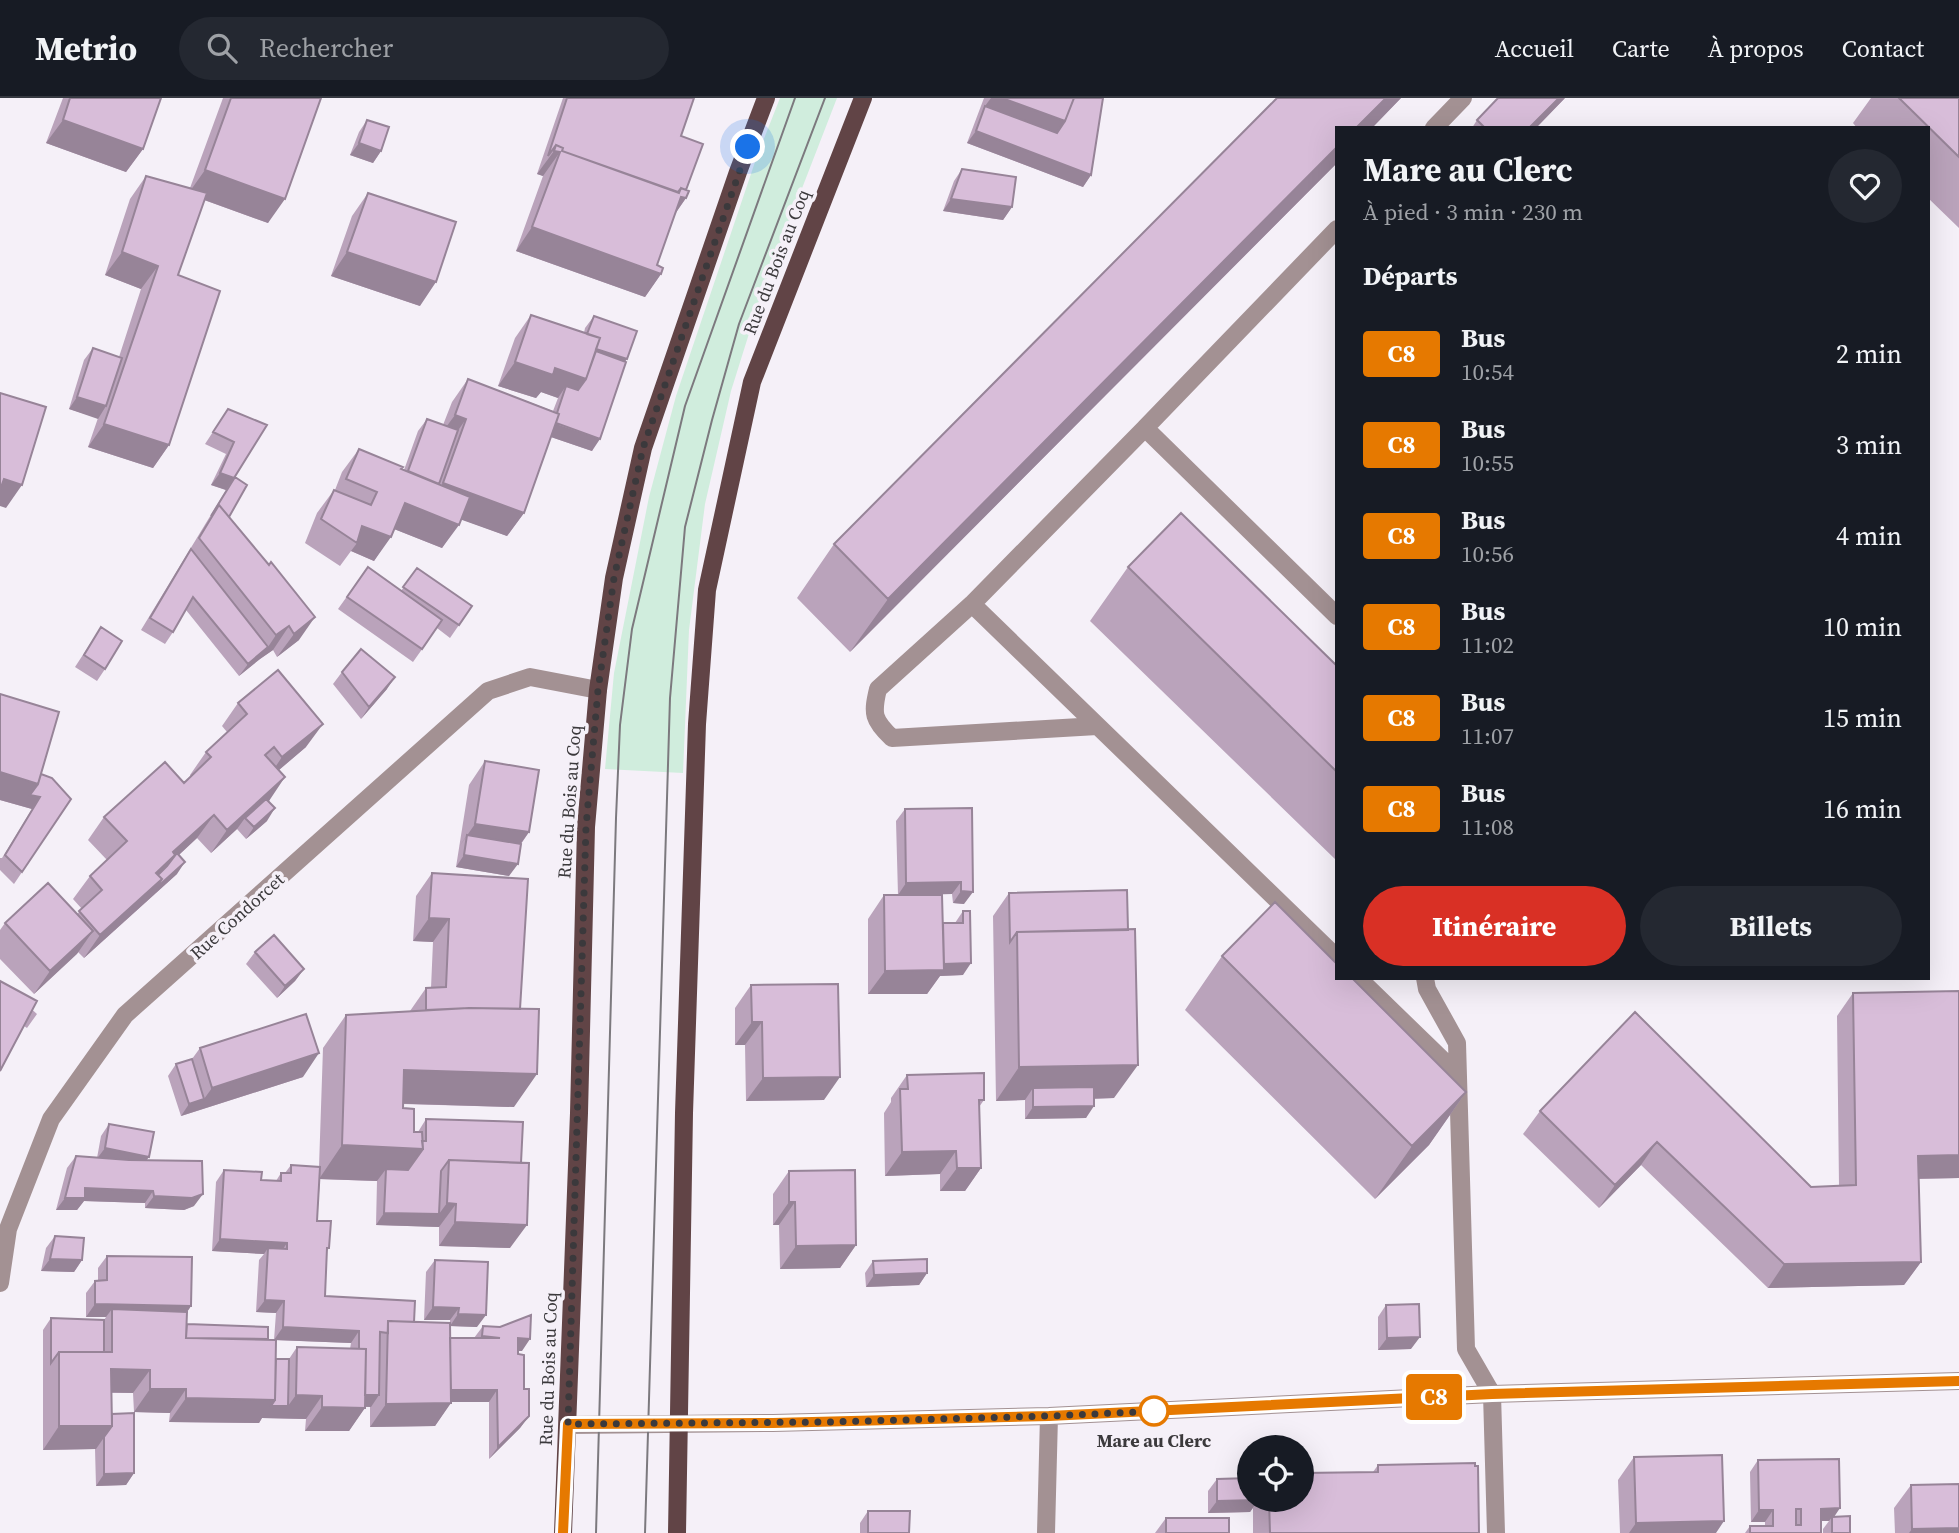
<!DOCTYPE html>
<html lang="fr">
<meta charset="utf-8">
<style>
body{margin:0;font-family:"Source Serif 4",serif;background:#242831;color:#f1f3f6;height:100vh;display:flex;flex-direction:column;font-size:26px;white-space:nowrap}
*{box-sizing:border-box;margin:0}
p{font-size:23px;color:#9ea1a6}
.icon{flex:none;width:38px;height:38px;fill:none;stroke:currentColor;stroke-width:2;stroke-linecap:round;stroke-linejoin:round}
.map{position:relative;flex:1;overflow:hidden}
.side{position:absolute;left:1335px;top:28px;width:595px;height:854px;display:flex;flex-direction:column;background:#171b24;border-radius:0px;box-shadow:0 7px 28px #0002}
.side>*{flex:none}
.badge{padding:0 14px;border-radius:5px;font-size:24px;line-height:46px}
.buttons{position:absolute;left:1237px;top:1337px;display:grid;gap:14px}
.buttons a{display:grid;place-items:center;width:77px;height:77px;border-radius:50%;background:#171b24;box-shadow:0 7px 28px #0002;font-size:35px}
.you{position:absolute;width:35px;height:35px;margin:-18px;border:5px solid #fff;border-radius:50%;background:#1a73e8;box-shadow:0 0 0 10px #1a73e833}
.map>.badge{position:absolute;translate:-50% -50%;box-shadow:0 0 0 4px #fff}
h2{padding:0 28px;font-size:26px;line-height:63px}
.round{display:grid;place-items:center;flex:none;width:74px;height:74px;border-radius:37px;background:#242831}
.headline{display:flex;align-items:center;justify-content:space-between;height:119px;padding:0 28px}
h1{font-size:33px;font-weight:700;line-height:52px}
.cta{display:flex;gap:14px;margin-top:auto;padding:14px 28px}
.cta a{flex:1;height:80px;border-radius:42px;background:#d93025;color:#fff;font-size:28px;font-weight:700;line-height:80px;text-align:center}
.cta a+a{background:#242831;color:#f1f3f6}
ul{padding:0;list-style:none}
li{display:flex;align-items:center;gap:21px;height:91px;padding:0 28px}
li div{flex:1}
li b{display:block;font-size:26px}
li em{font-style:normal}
li .badge{min-width:77px;font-weight:700;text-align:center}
header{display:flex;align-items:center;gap:42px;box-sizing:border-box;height:98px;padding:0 35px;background:#171b24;border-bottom:2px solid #363941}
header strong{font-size:33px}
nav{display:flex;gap:38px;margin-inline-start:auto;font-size:24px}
.search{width:490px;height:63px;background:#242831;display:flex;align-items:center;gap:18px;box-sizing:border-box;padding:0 24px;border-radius:38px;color:#9ea1a6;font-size:26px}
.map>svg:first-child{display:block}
</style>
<header>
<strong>Metrio</strong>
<div class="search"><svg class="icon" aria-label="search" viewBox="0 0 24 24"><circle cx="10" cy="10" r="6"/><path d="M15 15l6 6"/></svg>Rechercher</div>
<nav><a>Accueil</a><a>Carte</a><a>À propos</a><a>Contact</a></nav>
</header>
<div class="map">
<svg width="1959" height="1435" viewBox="0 0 1959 1435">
<rect width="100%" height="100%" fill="#f5f0f8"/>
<path fill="#d0eddd" d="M780,0h57l-74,191 -32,102 -26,113 -16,126 -6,143 -78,-4 9,-96 35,-176 27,-101 80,-237z"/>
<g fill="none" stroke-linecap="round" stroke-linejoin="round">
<path stroke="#a39193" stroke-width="18" d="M1434,30l29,-30
M1337,131l-192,199 192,188
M1145,330l-173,176 365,354
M972,506l-94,85c-6,25 -5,31 14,49l205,-12
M1358,880l99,96
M1425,880l2,11 30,54 9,306 26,45 4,139
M0,1185l8,-54 43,-110 74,-104 363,-324 42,-14 68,13
M568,1327l205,-2 276,-7 443,-22 467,-13
M1046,1435l3,-117"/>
<path stroke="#614446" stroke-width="18" d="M563,1435l16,-420 7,-286 12,-137 16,-112 29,-130 95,-276 28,-74
M677,1435l7,-420 13,-389 10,-134 45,-208 111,-284"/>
<path stroke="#7c797e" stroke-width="2" d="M596,1435l20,-715 4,-93 12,-96 53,-223 110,-308
M645,1435l25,-835 15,-171 27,-107 27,-96 86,-226"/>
</g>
<path fill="#baa3bb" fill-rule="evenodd" d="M63,0h98l-18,51 -17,23 -80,-29z
M223,0h98l-53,125 -64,-23 -26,75 -9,170 -16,23 -65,-21 10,-29 -29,-9 15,-49 9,-12 26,9 22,-68 -36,-14 25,-76 16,-23 44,12z
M563,0h131l-13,38 5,62 -11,16 -18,51 4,9 -16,23 -129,-46 27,-75 -6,-2z
M984,0h119l-12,77 -8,12 -116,-44z
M1277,0h124l-29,30h-35v35l-487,489 -53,-54 37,-54z
M1565,0l-29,30h-64l5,-8z
M1871,0h88v130l-31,-30v-70h-71l-4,-5z
M367,22l14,31 -8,12 -23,-8 9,-23z
M962,71l50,38 -9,13 -60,-9 11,-30z
M368,95l52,113 -89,-30 21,-60z
M531,217l53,18 1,-5 9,-12 31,46 -33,89 -41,-14 -27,76 -17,23 -46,-17 -19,29 -48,-19 -20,32 -23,-10 -11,15 -35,-23 12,-30 17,-23h1l7,-18 17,-23 45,21 14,-39 9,-12 16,6 9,-23 16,-23 85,32 5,-13 -17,-6 -5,6 -38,-12 17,-48z
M228,311l39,16 -32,52 -6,40 70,123 -22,17 -4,-7 -13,9 -21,17 -53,-66 -13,22 -8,12 -24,-14 85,-140 -15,-5 15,-31 -21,-10z
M368,469l33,24 16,-23 55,38 -22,32 -13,-10 -24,34 -75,-53z
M1128,469l209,99v195l-247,-240z
M101,529l4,42 -8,12 -22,-14z
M342,574l45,17 -26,30 -28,-35z
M238,605l68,44 -27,23 -10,31 -2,20 -21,18 -9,-10 -26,24 -14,-15 -18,17 -2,19 -93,84 -6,-6 -44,42 -34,-35v-29l5,-7 72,-9 5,-5 -9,-10 17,-23 17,-16 -19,-20 16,-23 80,-34 7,-6 -1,-2 16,-23 21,-20 -5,-6z
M485,663l44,71 -8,12 -12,32 -53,-9 13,-82z
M41,676l30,25 -57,85 -14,-14v-12h2l30,-49 -32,-9z
M972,710l-8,96 -11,-1 -1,-9 -54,1 -2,-74 9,-12z
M432,775l96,6 -14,228 -111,-3v4l11,24h4l8,-13 84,129 -71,-2v-19l-63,-2 1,-44 -57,-2 -3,42 12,27 -2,3 -2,45 89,26 36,1v-3h-26l2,-48 9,-12 42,67 -27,-1v12h24l9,-12 39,25h-4l11,65 -9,12 -31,31v-57h-38l-16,24 -65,1v-20h-5l-16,24h-44l1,-12 -44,-1 -3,5 -90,-1 1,-9 -36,-1 -1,-19h-21v21l22,59 -8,12 -30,1 -1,-37 -52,1v-120l8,-12 53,2 2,-3h-20v-24l9,-12 3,-1v-12l9,-12 84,50 -4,6v12l81,15 6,1 2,-27 -20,-1 3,-52 5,-6 -52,-3 4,-69 8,-12 37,10 15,1 5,-8h4l6,-8 28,2 4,-119 23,-33 64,-4 16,-23h5l2,-46 -20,-1 3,-45zM276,1242l75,3 -1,6 -53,-2 -8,12h-13z
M1009,795l105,205 -20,1 -8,19 -61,1v-19l-29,1 -3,-185z
M884,797l59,28h12l8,-12v64l-23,1 -13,18h-59v-75z
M255,854l49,17 -9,12 -18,17 -31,-34z
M1222,858l244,136 -37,53 -54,54 -190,-189z
M0,883l37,33 -10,14 -3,-2 -24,45z
M751,887l73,115 -78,1 -1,-56h-10v-37z
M1959,893v187l-40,1 2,83 -17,23 -136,3 -127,-123 -42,43 -76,-74 17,-23 95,-99 176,175 28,-1 -2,-170 16,-23z
M200,950l103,29 -122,39 -13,-40 8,-12 16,-5z
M907,977l77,25 -5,7 2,61 -16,23h-25v-17l-55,2 -1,-63 7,-11v-4z
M109,1026l37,36 48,46 -10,4 -39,-2v-5l-61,-2 -7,9h-21l11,-42 9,-12 21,2 4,-22z
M789,1073l67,74 -16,23 -60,1 -1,-44h-6v-31z
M55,1138l27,24 -8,12 -33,-1 5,-23z
M873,1163l54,12 -8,12 -53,2 -1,-14z
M1386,1207l25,44 -33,1v-33z
M1634,1359l82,76h-96l-2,-53z
M1758,1362l76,57 16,16h-27v-4l6,-8h-8v12h-76l5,-7h15v-4h-14l-1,-50z
M1378,1367l101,68h-226v-25l-3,4 -42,1v-22l9,-12 33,21h52l71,-28z
M1911,1387l48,48h-64l-1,-25z
M868,1413l41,22h-49v-10z
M1166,1420v15h-11z"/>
<path fill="#978498" d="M991,0h11l63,23 -16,24 -64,-39z
M1386,0h15l-29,30h-16z
M1559,0h6l-29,30h-7z
M63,22l80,29 -17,23 -80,-29z
M976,33l115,44 -8,12 -116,-44z
M359,45l22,8 -8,12 -23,-8z
M1337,49v16l-487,489 38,-53z
M554,53l6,1 -17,24 -6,-2z
M205,72l80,29 -17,24 -80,-29z
M681,99l5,1 -16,23z
M951,101l61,8 -9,13 -60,-9z
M532,129l129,47 -16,23 -129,-46z
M122,154l36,14 -17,23 -36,-14z
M347,154l89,30 -16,24 -89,-30z
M584,247l43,14 -9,12z
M515,264l40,6 31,11 -16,23 -4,-16 -8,12 -17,-6 -5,6 -38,-12z
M77,299l29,9 -8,13 -29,-10z
M455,317l11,4 -16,23 -12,-4z
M553,325l47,16 -8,12 -47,-16z
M104,326l65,21 -16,23 -65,-21z
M220,375l14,5 -8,12 -15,-5z
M4,381l18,6 -16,23 -6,-2v-22z
M443,385l81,30 -17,23 -112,-40 40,-1z
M405,405l54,22 -17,23 -53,-21z
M362,428l29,11 -17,24 -23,-10 6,-8z
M315,519l-16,23 -22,17 17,-23z
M289,528l-16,24 -13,9 -21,17 9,-12 20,-17 8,-12z
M395,579l-8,12 -26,30 8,-12z
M323,626l-17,23 -40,34 16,-24z
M0,674l38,12 2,13 -8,12 -32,-9z
M285,679l-16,24 -21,19 -3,-2 -8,11 -26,24 16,-23z
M275,710l-8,13 -21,18 8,-12z
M214,717l-17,23 -29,27 -18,21 6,-13 17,-21z
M475,726l54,8 -17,24 -45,-21 -8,12z
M464,757l54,9 -9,12 -53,-9z
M185,764l-8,12 -93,84 16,-23 62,-56z
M961,784l-9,12 -54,1 8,-12z
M961,793l12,1 -9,12 -11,-1z
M429,820l20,1 -16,23 -20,-1z
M93,833l-16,23 -43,40 16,-23z
M971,865l-8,12 -23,1 -13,18h-59l17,-23 50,-7z
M304,871l-9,12 -18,17 8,-12z
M752,924h10l-17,23h-10z
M319,955l-16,24 -122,39 8,-12 15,-5 8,-11z
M1138,967l-24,33 -81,2v-12l-8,12 -29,1 23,-34z
M404,972l133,4 -23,33 -134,-4z
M840,979l-16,23 -78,1 17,-23z
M1466,994l-37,53 -54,54 37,-53z
M1094,1008l-8,12 -61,1 8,-12z
M1657,1044l-16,23 -42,43 16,-23z
M342,1047l81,4 -24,33 -13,-13 -9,12 -58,-2z
M105,1050l44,9 -9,12 -44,-9z
M956,1053l-16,23 -55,2 17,-24z
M1959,1057v23l-57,1 16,-23z
M957,1070h24l-16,23h-25z
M85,1090l68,3 -8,12 -61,-2 -7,9h-21l9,-12z
M203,1096l-9,12 -10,4 -39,-2 9,-12z
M789,1104h6l-16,23h-6z
M447,1105l9,1 -17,23 -63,-2 8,-12 55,1z
M455,1124l72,3 -17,23 -71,-2z
M220,1141l67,4 -8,12 -11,-7 -4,6 -52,-3z
M856,1147l-16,23 -60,1 16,-23z
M50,1161l32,1 -8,12 -33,-1z
M1921,1164l-17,23 -136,3 16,-24z
M927,1175l-8,12 -53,2 8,-12z
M265,1202l19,1 -8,12 -20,-1z
M95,1206l96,2 -8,12 -71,-9 -6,8h-20z
M433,1209l26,1 -9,12h-26z
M458,1216l28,1 -9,12 -27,-1z
M283,1229l76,4 -8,12 -77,-3z
M1420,1239l-9,12 -33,1 9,-12z
M518,1240l12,1 -8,12h-13z
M111,1271l39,1 -17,23 -38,-1z
M150,1291h36l-16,24 -36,-1z
M442,1292h55l-8,12h-55z
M358,1296l21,1 -8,12 -22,-1z
M296,1297l26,1 -16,23 -44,-1 -3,5 -90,-1 17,-24 89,2 13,6z
M451,1305l-16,23 -65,1 16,-23z
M322,1309l43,1 -16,23h-44z
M529,1318l-9,12 -31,31 9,-12z
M59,1328h53l-16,23 -53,1z
M134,1375l-8,12 -30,1 8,-12z
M1258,1402l-8,12 -42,1 9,-12z
M1840,1410l-8,12v-3l-3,4h-17l9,-12z
M1759,1412h14l-8,12h-14z
M1724,1423l-8,12h-87l7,-10z
M1959,1430v5h-50l3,-4z"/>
<path fill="#d8bdd9" stroke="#978498" stroke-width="2" fill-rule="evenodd" d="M70,0h91l-18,51 -80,-29z
M231,0h90l-36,101 -80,-29z
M567,0h127l-13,38 22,8 -17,46 -5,-2 -3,4 -116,-41 1,-3 -7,-3 -8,11z
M1002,0h72l-9,23z
M1074,0h29l-12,77 -115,-44 9,-25 72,27 8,-12z
M1277,0h109l-30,30h-19v19l-449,452 -54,-55z
M1498,0h61l-30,30h-44l-8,-8z
M1899,0h60v59z
M367,22l22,7 -8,24 -22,-8z
M556,47l7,3 -1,3 117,42 2,-5 8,3 -3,7 -5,-1 -24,68 6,3 -2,6 -129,-47 28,-75 -6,-1z
M962,71l54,8 -4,30 -61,-8z
M146,78l61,17 -29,82 42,16 -51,154 -65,-21 54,-158 -36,-14z
M368,95l88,29 -20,60 -89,-30z
M531,217l69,23 -14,41 -31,-11 -2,7 -38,-13z
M594,218l43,15 -10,28 -31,-10 4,-11 -13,-4z
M93,250l29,10 -16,48 -29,-9z
M596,253l30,11 -26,77 -44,-16 3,-9 -2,-1 9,-27 12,4 8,-11z
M468,281l91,35 -35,99 -81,-30 23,-64 -11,-4z
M0,295l46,14 -24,78 -18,-6 -4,11z
M228,311l39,16 -33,53 -14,-5 14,-31 -21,-10z
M427,321l31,11 -19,54 -31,-13z
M359,351l44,18 -2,2 69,28 -11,28 -54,-22 -14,34 -29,-11 -5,17 -36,-24 13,-29 37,15 6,-13 -31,-13z
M235,379l12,8 -18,32 -10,-12 -8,11z
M219,407l50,60 2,-3 44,55 -21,17 -5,-8 -13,9 -77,-97z
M1181,415l156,153v106l-209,-205z
M191,451l77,98 -20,17 -55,-67 -20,35 -23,-14z
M368,469l74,53 -20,29 -75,-52z
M417,470l55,38 -13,19 -56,-38z
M101,529l21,14 -17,28 -21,-14z
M361,551l34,28 -26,30 -27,-35z
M278,572l45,54 -41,33 -8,-10 -9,8 20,22 -58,53 -13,-15 -41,37 2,3 -19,18 6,6 -62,56 -21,-24 23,-21 -12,-14 37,-35 -23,-24 61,-55 19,21 27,-26 -5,-5 41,-38 -9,-11z
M0,596l59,18 -21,72 -38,-12z
M485,663l54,9 -10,62 -54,-8z
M41,676l11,4 19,21 -49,73 -17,-17 35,-58 -10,-2 8,-11z
M266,701l9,9 -21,19 -9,-9z
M972,710l1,84 -12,-1v-9l-55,1 -1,-74z
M467,737l54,9 -3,20 -54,-9z
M177,755l8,9 -31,28 8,-11 -4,-4 9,-9z
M432,775l96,6 -8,130 -51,-1 -43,2v-22l20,-1 3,-68 -20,-1z
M48,785l45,48 -43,40 -45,-48z
M1127,792l1,40 -111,2 -7,10 -1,-49z
M884,797h58l2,75 -59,1z
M1275,804l62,62v14h15l114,114 -54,54 -190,-190z
M963,813h7l1,52 -27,1 -1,-41h20z
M1135,831l3,136 -119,2 -2,-135z
M274,837l30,34 -19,17 -30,-34z
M0,883l37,20 -37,70z
M838,886l2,93 -77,1 -1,-56h-10l-1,-37z
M1959,893v164l-41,1 3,106 -137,2 -127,-122 -42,43 -75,-74 95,-99 176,175 45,-2 -3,-192z
M469,910l70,1 -2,65 -133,-4 -1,38 11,1v23h8l1,17 -81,-4 4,-130z
M306,916l13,39 -107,35 -12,-40z
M192,961l12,40 -15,5 -13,-40z
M984,975v27h-5l2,68h-24l-1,-17 -54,1 -2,-63h8l-1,-14z
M1094,989v19l-61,1v-19z
M426,1021l97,3 -2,41 -72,-3 -8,11 -2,43 -55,-1 2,-44 22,1 15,-21 -1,-8h4z
M109,1026l45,8 -5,25 -44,-9z
M76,1058l53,4 73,1 1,33 -11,4 -38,-2 -1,-5 -68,-3v10h-20z
M449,1062l80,3 -2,62 -72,-3 1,-18 -9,-1z
M291,1067l29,2 -3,54h14l-2,27h-2l-2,48 90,5 -1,21 -26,-1v12l-8,-1 -1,63h-14l1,-46h-7v-18l-76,-4 1,-26 -19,-1 3,-52 19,1v-6l-67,-4 4,-69 38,2 -1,8 20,1v-8h10z
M855,1072l1,75 -60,1 -1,-44h-6v-31z
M55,1138l29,2 -2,22 -32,-1z
M107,1158l85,1 -1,49 -96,-2v-23l12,-1z
M927,1161v14l-53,2 -1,-14z
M435,1162l53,2 -2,53 -28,-1 1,-6 -26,-1z
M1419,1206l1,33 -33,1 -1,-33z
M112,1211l75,3 -1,26 90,2 -1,60 -89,-2v-9h-36v-19l-39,-1 1,57h-53v-74h53z
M531,1217l-1,24 -12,-1v16l6,1v34h5v27l-31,31 -1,-57h-46l-1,-52h50l-18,-2 1,-10 17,1z
M51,1220l53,2v32h-45l-8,11z
M388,1223l62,2 1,80 -65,1z
M187,1226l81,3v12l-82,-1z
M297,1249l69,2 -1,59 -43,-1v-11l-26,-1z
M276,1261h13l-1,47h-17l4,-6z
M134,1315v60l-30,1v-37l8,-11v-12z
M1722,1357l2,66 -88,2 -2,-66z
M1839,1361l1,49 -19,1v24h-71v-7h23v-16h-14l-1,-50zM1796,1411h5v16h-5z
M1475,1365v3h3l1,67h-209l-1,-33h33v-27l76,-1v-7z
M1250,1380v22h8l-41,1v-22z
M1959,1386v44l-47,1 -1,-44z
M868,1413h42l-1,22h-41z
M1850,1418v17h-18v-16z
M1166,1420h63v15h-63z"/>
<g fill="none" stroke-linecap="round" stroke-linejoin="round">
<g stroke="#fff" stroke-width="16">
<path id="line" d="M563,1435l5,-109 205,-1 276,-7 443,-22 467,-13"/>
</g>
<use href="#line" stroke="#e67900" stroke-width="10"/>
<path stroke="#3b393c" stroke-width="7" stroke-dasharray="0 12.6" d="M748,49l-105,301 -29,130 -16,112 -12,137 -18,597 260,-2 221,-6 111,-5h-6"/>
</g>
<circle fill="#fff" stroke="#e67900" stroke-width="3.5" cx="1154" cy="1313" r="14"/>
<g text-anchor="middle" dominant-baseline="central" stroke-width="7" stroke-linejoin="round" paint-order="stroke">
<g font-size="18" fill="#3b393c" stroke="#f5f0f8">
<text transform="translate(776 164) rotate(-69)">Rue du Bois au Coq</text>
<text transform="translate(569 704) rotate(-86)">Rue du Bois au Coq</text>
<text transform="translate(237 818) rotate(-42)">Rue Condorcet</text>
<text transform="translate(548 1271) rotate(-88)">Rue du Bois au Coq</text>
</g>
<g font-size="18" font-weight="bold" fill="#3b393c" stroke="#f5f0f8">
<text x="1154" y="1342">Mare au Clerc</text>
</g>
</g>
</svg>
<div class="buttons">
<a><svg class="icon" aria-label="locate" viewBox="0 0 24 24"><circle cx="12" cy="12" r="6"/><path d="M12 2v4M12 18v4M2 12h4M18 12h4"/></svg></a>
</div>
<div class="you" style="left:748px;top:49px"></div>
<b class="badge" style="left:1434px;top:1299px;background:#e67900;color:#fff">C8</b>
<section class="side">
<div class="headline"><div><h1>Mare au Clerc</h1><p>À pied · 3 min · 230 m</p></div><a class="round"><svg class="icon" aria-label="heart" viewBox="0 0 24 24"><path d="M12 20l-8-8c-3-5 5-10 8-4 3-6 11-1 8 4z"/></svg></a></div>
<h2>Départs</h2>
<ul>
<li><span class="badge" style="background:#e67900;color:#fff">C8</span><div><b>Bus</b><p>10:54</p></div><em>2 min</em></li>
<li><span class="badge" style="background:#e67900;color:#fff">C8</span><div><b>Bus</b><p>10:55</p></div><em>3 min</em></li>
<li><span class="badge" style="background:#e67900;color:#fff">C8</span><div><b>Bus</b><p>10:56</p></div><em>4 min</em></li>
<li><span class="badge" style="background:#e67900;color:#fff">C8</span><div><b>Bus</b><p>11:02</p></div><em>10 min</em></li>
<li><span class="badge" style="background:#e67900;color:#fff">C8</span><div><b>Bus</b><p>11:07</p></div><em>15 min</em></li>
<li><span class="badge" style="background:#e67900;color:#fff">C8</span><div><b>Bus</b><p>11:08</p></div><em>16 min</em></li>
</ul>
<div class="cta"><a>Itinéraire</a><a>Billets</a></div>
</section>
</div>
